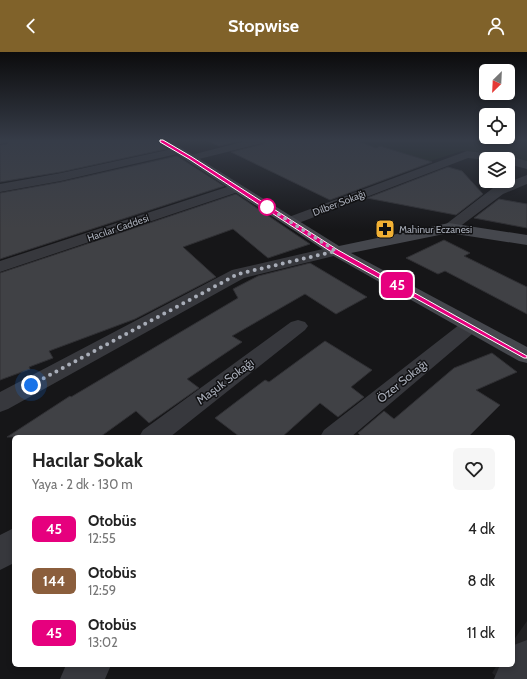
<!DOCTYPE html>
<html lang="tr">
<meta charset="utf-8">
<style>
body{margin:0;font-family:Cabin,sans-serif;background:#f6f6f6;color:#222;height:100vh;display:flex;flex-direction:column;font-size:15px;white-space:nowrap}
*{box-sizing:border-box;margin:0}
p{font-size:13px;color:#767676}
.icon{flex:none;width:22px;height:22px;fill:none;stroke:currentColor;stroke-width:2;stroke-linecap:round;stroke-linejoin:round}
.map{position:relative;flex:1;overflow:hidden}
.panel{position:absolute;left:12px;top:383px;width:503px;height:232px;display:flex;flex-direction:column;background:#fff;border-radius:6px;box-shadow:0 2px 6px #0003}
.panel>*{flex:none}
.badge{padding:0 8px;border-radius:6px;font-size:14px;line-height:26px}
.needle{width:26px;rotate:204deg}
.tools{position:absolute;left:479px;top:12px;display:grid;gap:8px}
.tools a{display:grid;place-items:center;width:36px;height:36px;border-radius:6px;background:#fff;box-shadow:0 2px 6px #0003;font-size:20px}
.you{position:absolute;width:20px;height:20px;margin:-10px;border:3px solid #fff;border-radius:50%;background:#1a73e8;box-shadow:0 0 0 6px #1a73e833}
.map>.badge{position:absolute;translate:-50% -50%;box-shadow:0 0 0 2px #fff}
.round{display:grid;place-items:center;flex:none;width:42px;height:42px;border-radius:6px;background:#f6f6f6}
.overview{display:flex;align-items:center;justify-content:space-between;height:68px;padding:0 20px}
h1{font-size:19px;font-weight:700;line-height:30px}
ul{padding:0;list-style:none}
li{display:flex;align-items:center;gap:12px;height:52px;padding:0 20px}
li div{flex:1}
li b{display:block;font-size:15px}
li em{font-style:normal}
li .badge{min-width:44px;font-weight:700;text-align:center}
header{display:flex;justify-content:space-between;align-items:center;height:52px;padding:0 20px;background:#80622a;color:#fff;font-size:18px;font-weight:700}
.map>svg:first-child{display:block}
</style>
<header><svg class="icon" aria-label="back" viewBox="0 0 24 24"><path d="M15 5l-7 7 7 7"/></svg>Stopwise<svg class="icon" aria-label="person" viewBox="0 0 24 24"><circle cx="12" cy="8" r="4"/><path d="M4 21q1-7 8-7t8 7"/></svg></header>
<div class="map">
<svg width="527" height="627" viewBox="0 0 527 627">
<rect width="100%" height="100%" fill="#161618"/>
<path fill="#222225" d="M489,89h38v11z
M527,569v58h-28l-7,-6 5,-8h16v-24z"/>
<path fill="#1e261f" d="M355,89h134l38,11v10l-22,-6 -43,-5 -41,13z"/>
<path fill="#404145" stroke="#303034" d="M9,89h147l10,8 -105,23 -61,10v-37l7,-1z
M208,89h32l-21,5z
M265,89h93l18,7 4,-2 52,16 -102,38 -99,-48 32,-8z
M177,104l47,30 -224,73v-66l61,-11z
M448,115l14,4 21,23 -27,21 -89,-17z
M236,142l74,50 -42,14 -35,-29 -50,18 33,30 -81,42 -86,32 4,7 -24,9 1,2 -30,11v-107z
M499,147l28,5v24l-53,-10z
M444,188l26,13 -6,3 63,31v27l-82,-43 -7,3 -32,-16z
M310,211l57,34 -31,17 -31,-20 -73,42 10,6 -55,37 12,9 -50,35 -13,-12 -36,26h-93l63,-41 1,1 167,-99 -5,-9 25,-13z
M325,289l47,29 -21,17 13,10 -26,20 -18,-14 -38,34h-42l-25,-19 50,-38 4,2z
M492,301l25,19 -41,18 24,15 -32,32h-106l-4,-4 26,-22 10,8 60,-51z"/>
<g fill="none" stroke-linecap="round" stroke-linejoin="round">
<path fill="#37383d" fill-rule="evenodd" d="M0,89h8l-1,2 -7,1z
M246,89h18l-1,2 -72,18 -4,-1 -2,-2 2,-2z
M177,96l4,1 2,2 -2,2 -120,28 -61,11v-8l61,-11z
M467,99l41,5 19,5v8l-19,-5v-5h-22v1l-18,-2 -172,66 -5,1 -5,-1 -2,-3 2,-3z
M527,123v9l-24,10 -49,37 -5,2 -5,-2 -3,-3 52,-40z
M236,132l5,1 2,3 -2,3 -241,81v-11z
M336,194l6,2 2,3 -2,3 -98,24 -236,131 -8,3v-20l232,-122z
M471,267l7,2 3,4 -3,4 -127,108h-31l4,-7 140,-109z
M298,268l7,2 3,4 -3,4 -135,107h-31l4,-7 148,-108z
M14,476v35l-14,7v-35z
M527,588v39h-33l6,-14h13l1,-20z
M66,613h45l-6,14h-45z"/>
<path fill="#45474d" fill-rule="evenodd" d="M157,89h13l25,15 144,90 110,-23 78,12v10l-78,-12 -98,20 176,94v16l-8,-2 -189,-107z"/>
</g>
<linearGradient id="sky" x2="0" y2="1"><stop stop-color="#0c0c0d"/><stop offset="0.5" stop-color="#363c48"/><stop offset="1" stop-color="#363c48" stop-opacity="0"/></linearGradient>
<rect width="527" height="177" fill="url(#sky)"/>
<path fill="#e6007e" stroke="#fff" d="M160,88h3l29,17 146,93 189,106v2h-3l-191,-105 -144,-94 -29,-17z"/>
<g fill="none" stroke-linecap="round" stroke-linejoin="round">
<path stroke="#a8adb8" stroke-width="4" stroke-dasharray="0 7.2" d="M31,333l207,-111 98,-23 -69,-44"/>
</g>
<defs>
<g id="pharmacy-square" transform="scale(1)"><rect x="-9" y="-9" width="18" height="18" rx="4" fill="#f2b134" stroke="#111113"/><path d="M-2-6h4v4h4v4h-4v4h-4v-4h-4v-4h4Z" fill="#111"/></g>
</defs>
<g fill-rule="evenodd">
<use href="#pharmacy-square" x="385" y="177"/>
</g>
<circle fill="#fff" stroke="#e6007e" stroke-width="2" cx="267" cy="155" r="8"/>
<g text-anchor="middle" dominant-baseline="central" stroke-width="3" stroke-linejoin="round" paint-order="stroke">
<g font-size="10" fill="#a8adb8" stroke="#111113">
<text transform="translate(339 151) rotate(-21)">Dilber Sokağı</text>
<text transform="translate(118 176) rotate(-19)">Hacılar Caddesi</text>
</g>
<g font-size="10" fill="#a8adb8" stroke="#111113" text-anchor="start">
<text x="399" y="177">Mahinur Eczanesi</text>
</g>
<g font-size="12" fill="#a8adb8" stroke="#111113">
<text transform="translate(225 329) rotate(-37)">Maşuk Sokağı</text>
<text transform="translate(402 329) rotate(-39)">Özer Sokağı</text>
</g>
</g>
</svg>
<div class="tools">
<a><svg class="needle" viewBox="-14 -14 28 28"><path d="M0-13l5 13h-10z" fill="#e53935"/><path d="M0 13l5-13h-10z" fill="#767676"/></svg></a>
<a><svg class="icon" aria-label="locate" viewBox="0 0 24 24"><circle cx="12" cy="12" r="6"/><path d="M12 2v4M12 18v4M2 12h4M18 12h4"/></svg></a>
<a><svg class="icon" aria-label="layers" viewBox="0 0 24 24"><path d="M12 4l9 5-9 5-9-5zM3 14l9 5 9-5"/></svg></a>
</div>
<div class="you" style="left:31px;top:333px"></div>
<b class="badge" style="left:397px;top:233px;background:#e6007e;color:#fff">45</b>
<section class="panel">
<div class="overview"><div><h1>Hacılar Sokak</h1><p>Yaya · 2 dk · 130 m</p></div><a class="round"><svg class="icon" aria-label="heart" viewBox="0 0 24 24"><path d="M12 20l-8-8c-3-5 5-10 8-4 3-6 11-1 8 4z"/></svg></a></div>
<ul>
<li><span class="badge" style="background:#e6007e;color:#fff">45</span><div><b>Otobüs</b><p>12:55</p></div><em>4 dk</em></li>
<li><span class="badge" style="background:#8b5e3c;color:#fff">144</span><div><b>Otobüs</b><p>12:59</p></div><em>8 dk</em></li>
<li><span class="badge" style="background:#e6007e;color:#fff">45</span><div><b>Otobüs</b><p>13:02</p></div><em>11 dk</em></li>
</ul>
</section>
</div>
